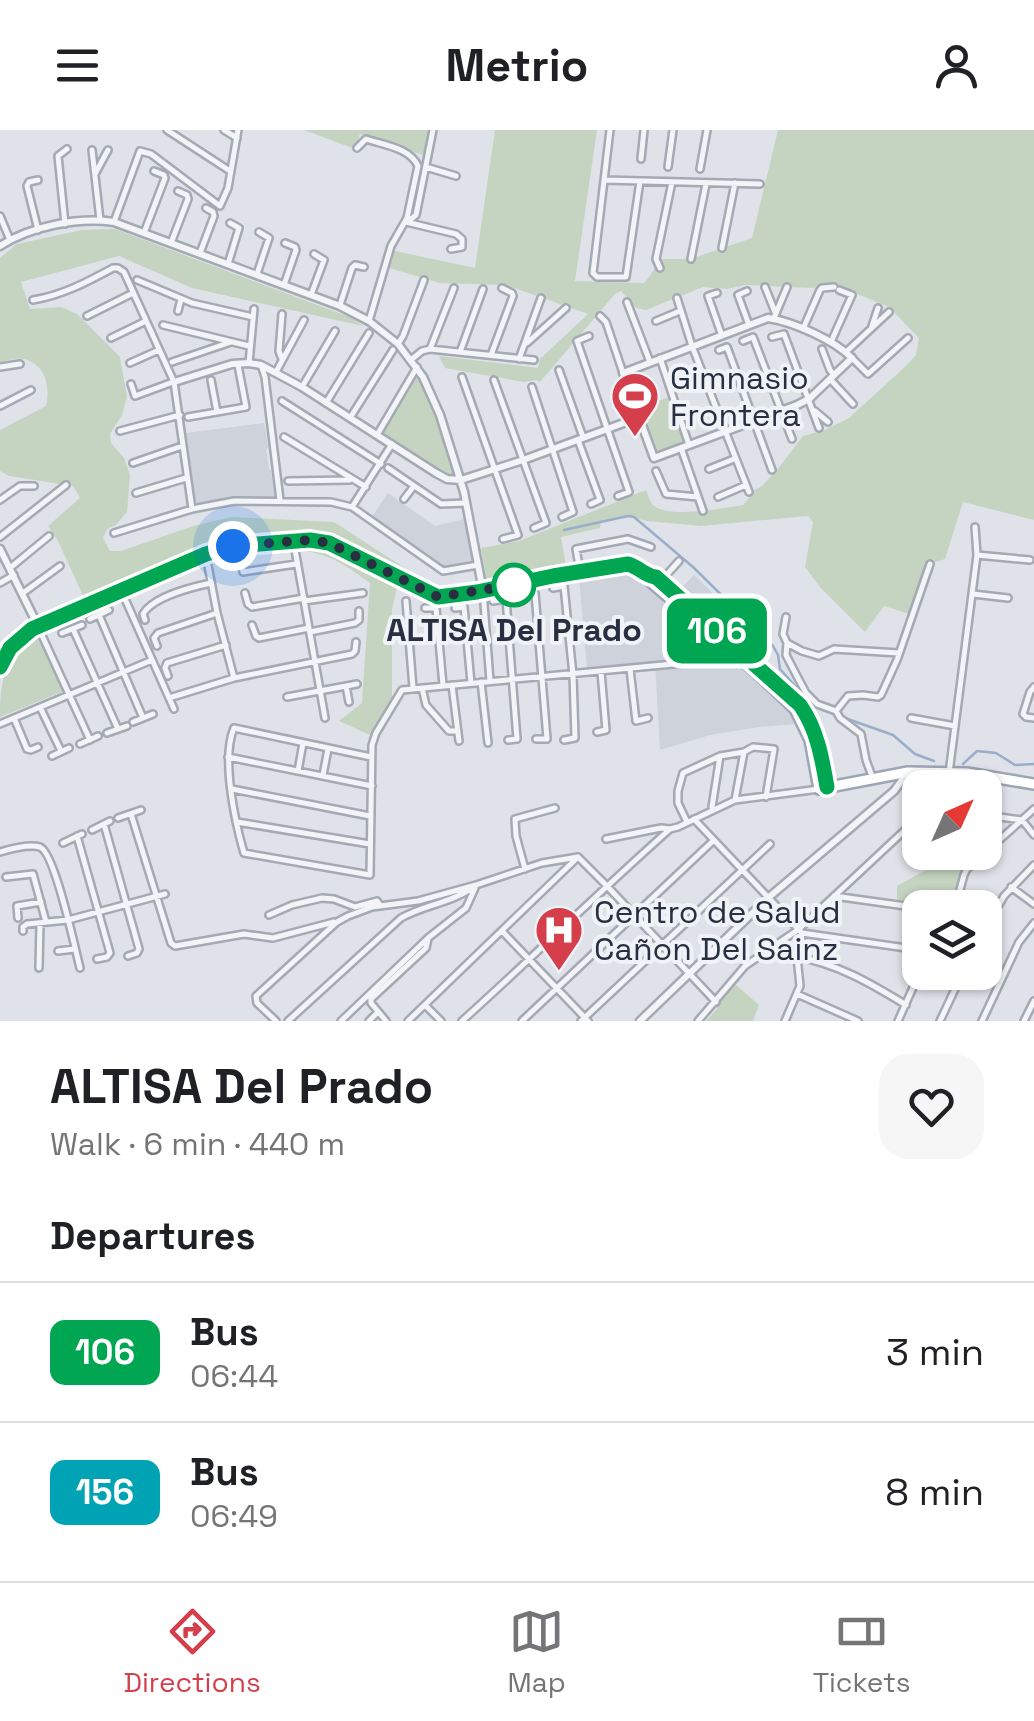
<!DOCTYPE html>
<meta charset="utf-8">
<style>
body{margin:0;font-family:"Space Grotesk",sans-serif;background:#f6f6f6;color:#202124;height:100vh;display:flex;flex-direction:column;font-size:38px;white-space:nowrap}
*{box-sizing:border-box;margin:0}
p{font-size:32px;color:#757577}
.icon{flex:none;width:55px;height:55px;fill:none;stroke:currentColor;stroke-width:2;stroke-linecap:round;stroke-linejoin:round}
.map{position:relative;height:891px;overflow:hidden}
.sheet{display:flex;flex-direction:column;background:#fff;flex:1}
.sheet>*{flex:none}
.badge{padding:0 20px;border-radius:15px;font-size:35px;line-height:65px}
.needle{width:65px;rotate:45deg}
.controls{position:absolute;left:902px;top:640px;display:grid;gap:20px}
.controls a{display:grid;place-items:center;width:100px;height:100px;border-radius:20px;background:#fff;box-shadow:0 2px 8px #0004;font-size:50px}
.you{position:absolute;width:50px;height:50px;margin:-25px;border:8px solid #fff;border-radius:50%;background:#1a73e8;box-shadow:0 0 0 15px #1a73e833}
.map>.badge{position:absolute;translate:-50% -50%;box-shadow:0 0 0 5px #fff}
h2{padding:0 50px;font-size:38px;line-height:90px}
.round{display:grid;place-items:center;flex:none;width:105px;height:105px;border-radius:30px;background:#f6f6f6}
.head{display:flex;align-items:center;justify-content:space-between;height:170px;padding:0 50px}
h1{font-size:48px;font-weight:800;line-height:75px}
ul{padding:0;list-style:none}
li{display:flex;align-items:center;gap:30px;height:140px;padding:0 50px;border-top:2px solid #e0e0e0}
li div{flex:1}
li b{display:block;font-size:38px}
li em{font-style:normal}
li .badge{min-width:110px;font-weight:700;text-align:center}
header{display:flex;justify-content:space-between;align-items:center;height:130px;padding:0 50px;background:#fff;font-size:45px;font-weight:800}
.menu{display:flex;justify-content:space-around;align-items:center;height:140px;border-top:2px solid #e0e0e0;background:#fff;font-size:28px;color:#757577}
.menu a{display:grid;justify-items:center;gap:5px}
.menu .selected{color:#d53e4b}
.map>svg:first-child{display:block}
</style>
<header><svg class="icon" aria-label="menu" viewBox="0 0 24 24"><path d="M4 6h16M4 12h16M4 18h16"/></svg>Metrio<svg class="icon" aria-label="person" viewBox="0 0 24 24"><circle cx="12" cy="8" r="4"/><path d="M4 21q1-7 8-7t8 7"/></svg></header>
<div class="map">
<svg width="1034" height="891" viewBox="0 0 1034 891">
<rect width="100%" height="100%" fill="#dfe3e9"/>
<path fill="#cdd2db" d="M264,293l4,24 -2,3 3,19 2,2 4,26h-41l-38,7 -10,-71z
M388,363l47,33 29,-7 9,45 -28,4 -74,-50z
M619,441l12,3 36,29 27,-28 69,67 -22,25 44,40 13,17 -39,3 -49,8 -50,15 -5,-88 -68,6 -8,-91z"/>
<path fill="#c4d4c0" d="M304,0h125l-6,25 -63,-21 -5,15z
M495,0h102l-22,151 69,2c8,-8 10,-16 18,-24h29l61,-21 26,-108h256v390l-71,-18 -18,57 -16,5 -16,51 -29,-9 -19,26 -45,-45 -15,-20 8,-45 -5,-6 -107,10 -54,-5 -20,-5 -26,6 -1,6 -39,9 5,29 -79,18 -6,-36 38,-7 127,-51c2,4 4,12 7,15 14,14 71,3 90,0l13,-16 6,-3 15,-16 26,-34 22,-6 24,-12 57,-52 10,-11 3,-17 -30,-31 -56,-23 -21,4 -67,-3 -18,4 -24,-2 -57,23 -10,-2 -15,-17 -6,3 -75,88 -3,-2 -13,2 -79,-14 -6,-12 99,12 2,-9 48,-45 -82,-29 -66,-2 -51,-15 6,-17 80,17z
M115,99l237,89 11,8 -171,-38 -73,-32 -98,26 9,27 31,-2 16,7 43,43 7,40 -5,18 -12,19 1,9 13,15 6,17 -3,37 -11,13 -9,4 -4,9 7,13h11l72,-25 39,-9 102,5 103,67 -86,-46 -24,-7 -107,9 -118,51 -17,4 -27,-59 -10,-15 32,-28 -7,-12 -64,-10 -9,-5v-41l46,-24c4,-18 1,-41 -22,-47 -6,-2 -17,2 -24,3v-104l17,-14 65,-14z
M420,242l18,43 20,62 -11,-3 -64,-41z
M669,267l15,45 -26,11 -18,-45z
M325,419l10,2 62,36 -5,22v93l-22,33 -31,-14 23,-18 8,-120c-22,-16 -39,-29 -67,-32z
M36,506l28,55 -64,26c0,-34 4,-62 36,-81z
M958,722l22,1 -19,18 -11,36h-17l-36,-5v-16z
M736,855l23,20 -6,16h-47l11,-12v-7z"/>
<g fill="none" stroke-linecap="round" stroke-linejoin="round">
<path stroke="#99aecb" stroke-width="2.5" d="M564,400l64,-14 6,1 59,50 80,79 5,9 2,14 33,37 22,8
M842,587l51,18 22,19 19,7
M963,634l14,-13 19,2 19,12 19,-1"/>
<g stroke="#a4a9b3" stroke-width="10">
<path id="minor" d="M167,0l63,41
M224,0l13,8
M610,0l-17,143 4,4h29l14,-96
M357,18l9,-9c18,6 44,9 52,27l-11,52 -16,28 -22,75
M92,20l8,70
M641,29l3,-29
M426,37l30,9
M668,37l5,-37
M700,39l7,-39
M95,44l13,-24
M38,50l-9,2 -2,4 11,44
M604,50l156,4
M0,86l10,24
M407,88l4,1 5,-4 17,-85
M114,92l26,-71 11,3 69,52 8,-18 10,-58
M406,92l50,12 6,5v8l-11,2
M65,94l-7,-68 9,-7
M144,103l21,-55 -1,-3 -10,-4
M171,113l17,-44 -1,-4 -9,-4
M722,118l13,-65
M200,123l14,-37 -1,-4 -7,-4
M691,129l15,-75
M228,134l11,-36 -9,-5
M660,138l-4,-9 16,-77
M257,144l12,-36 -10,-6
M137,150l55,23 61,14
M284,155l12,-35 -1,-3 -10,-4
M765,157l10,25
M747,161l-9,4 11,30
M717,163l-9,3 14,40
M311,165l13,-35 -10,-6
M677,168l15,48 57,146
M33,170c30,-5 54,-18 80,-32h5l6,4 50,110 18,127
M627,172l23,60
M340,175l12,-37 3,-3 9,2
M178,181l3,-12
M87,186l46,-23
M600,186l6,6 17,51
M774,188l13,-31
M656,191l24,-10
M163,195l86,21
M803,199l17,-39 2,-2 12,-1
M871,199l7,-21
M589,206l-12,5 52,151 -11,4
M772,207l12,-3 35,94
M111,208l35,-17
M743,211l10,-4 39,102
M831,212l21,-47 -13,-5
M527,213l39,-35
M398,214l5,-8 21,-56
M430,219l24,-61
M822,219l8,21 4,5
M719,220l8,-3 45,123
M460,222l23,-63
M846,222l43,-40
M491,225l22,-59 -1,-3 -10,-5
M660,228l29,87
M852,228l16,16 40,-36
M282,229l-3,-8 3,-37
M412,229l10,-8 8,-2 104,11
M519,229l22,-61
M172,232l59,-20
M130,233l29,-13
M249,233l5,-54
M261,235l4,12 15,123
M0,237l20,-3
M559,240l24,67
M276,242l28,-52
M462,247l56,158 -15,4
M830,249l23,25
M211,250l6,32
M494,250l52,143 -12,5
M131,254l4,12 38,-14
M302,257l33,-56
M532,257l41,125 -11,5
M282,271l99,63
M326,273l43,-70
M0,276l31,-16
M815,281l13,11
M188,287l58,-10 -8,-42
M350,288l43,-68
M120,301l60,-16
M377,305l40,-68
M284,307l82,50
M578,310l22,60 -9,4
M681,318l22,63
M133,333l49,-17
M388,338l53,36 25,-1
M709,339l25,-10
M656,341l10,23 32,3
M288,351l62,-1
M136,363l50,-15
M718,367l28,-12
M404,369l10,-13
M0,370l20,-14h14
M352,377l40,-63
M114,403l78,-24 42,-8 97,1 21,5 91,64 35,-6
M0,407l66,-52
M294,414l31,174
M206,425l11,58 17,65
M977,425l53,5
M241,432l2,10 53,-8
M10,438l39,-32
M580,441l-4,-22 52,-10 23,8
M661,451l18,-20
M0,453l14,-8
M553,458l11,-2 9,89 2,63 -11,2
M121,460l53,119
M483,461l7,90
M23,463l37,-27
M245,463l3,11 4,3 52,-9
M525,464l10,-1 12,146h-11
M973,464l35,4
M304,471l59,-8
M406,471l7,87
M493,471l13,-2 11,140 -9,1
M425,478h11l7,77
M455,478l9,-1 7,76
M99,485l44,103
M786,487l-3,17 4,9 -1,12 13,25 7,13 11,11 19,7
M90,489l19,-9
M145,490l-2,-6c10,-17 49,-27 68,-31
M252,495l4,11 3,2 50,-10
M39,499l51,111
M73,499l45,100
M310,502l45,-9 4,-3v-9
M62,503l20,-8
M787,513l15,8 17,5 15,-7 65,4
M157,516l-3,-8 4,-5 59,-20
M630,539l6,52 12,-3
M168,546l-3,-8 2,-5 59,-18
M481,552l7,61
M452,555l7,56
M346,556l3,16
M1034,557l-4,5 -7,22 3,3 8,1
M422,558l4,17 23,26h9
M287,567l70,-13
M169,568l65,-20 118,-24 3,-3 1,-9
M40,577l21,44
M836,581l12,-15 15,-1 15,2 3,-2 16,-35 33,-96
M836,581l4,7 21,16 5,26 7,19
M14,588l13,31 4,1 7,-3
M911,588l44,8
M133,592l20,-8
M0,594l152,-64
M597,602l9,-2 -5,-58
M107,603l20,-7
M80,614l18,-8
M52,626l17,-8
M228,627l144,29
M371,627l-137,-29c-13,30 1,94 10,125l126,22 2,-130 4,-12 26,-43 334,-32
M298,641l5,-28
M949,643l28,-218 -2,-28
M323,645l5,-26
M951,658l13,-13
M232,659l138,27
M735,670l9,-48
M712,677l8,-51
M131,684l40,129 4,3 69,-12 29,4 61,-16
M985,685l37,5 12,15
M118,688l23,-8
M694,689l108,114
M237,692l133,22
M687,692l-9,-19v-12l5,-18 37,-17 24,-4 9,-5 21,2 -8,48
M104,694l35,125 -2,4 -9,3
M92,700l18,-9
M77,706l33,117 -3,4 -10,2
M606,709l55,-11 9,1 8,-2 57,-27 84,-11
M63,713l19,-9
M0,722c10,-3 30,-8 40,-5 15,6 35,102 40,121
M578,727l28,28 110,117
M525,739l-9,-33 -1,-17 40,-11
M6,747l27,-3 13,48
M1011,757l23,17
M834,766l86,12
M955,778l9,-33 3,-6 67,-60
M269,785l23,-10 30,-7 12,1 21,8 22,-6 3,4
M18,788l-1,-12 24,-4
M985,799l19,-33 30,-31
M23,801v-4l4,-3 41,-4 97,-26
M502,801l86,90
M802,803l118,17
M58,821l17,-2
M797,827c39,6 75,27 109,48
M39,838l1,-45
M797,864l61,27
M425,875l16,16
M276,891l-19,-18 -1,-7 81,-74 11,-6 24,-9 46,-6 58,-16 66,-22 36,-6
M288,891l113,-103c23,-13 50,-15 73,-31
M341,891l87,-83 38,-30 9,-20
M369,891l9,-9
M386,891l-15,-18v-4l55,-51 2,-9
M408,891l168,-162
M462,891c70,-63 137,-129 208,-192
M522,891l192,-181
M581,891l189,-177
M698,891l47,-55 54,-37 121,-113
M785,891l15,-35 -3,-29 5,-24
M898,891l22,-49
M940,891l23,-49
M982,891l37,-79 15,-19
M1024,891l10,-20"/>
</g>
<g stroke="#a4a9b3" stroke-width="11">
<path id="tertiary" d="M0,116c31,-20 78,-29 114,-24l226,84 29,15 29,23 25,33 17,38 24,77 19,99
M768,188c26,4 66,22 84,40l-43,41 -12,6 -143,53 -31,-85z
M174,252l58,-18 17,-1 12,2 41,22 134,86 11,6 14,1 62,-20 117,-43
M0,419l38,77
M640,891l128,-123 126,-107 14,-19"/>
</g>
<g stroke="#9ea6b6" stroke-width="14">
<path id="primary" d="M649,446l3,7 104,89 39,37 15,31 9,49 89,-17 59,1 67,11
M0,537l11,-19 21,-19 174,-74 27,-9 77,-6 19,3 109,54 63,-9 115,-23 20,1 13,10 7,1 144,128c17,24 21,53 27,82"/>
</g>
<use href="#minor" stroke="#f2f4f7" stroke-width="5"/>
<use href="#tertiary" stroke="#f2f4f7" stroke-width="6"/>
<use href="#primary" stroke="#fff" stroke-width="9"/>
</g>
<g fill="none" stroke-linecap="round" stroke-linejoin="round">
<g stroke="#fff" stroke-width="22">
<path id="line" d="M0,537l10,-19 22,-19 174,-75 27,-8 77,-6 19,3 109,54 39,-5 76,-16 75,-12c11,3 17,12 28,13l144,128c17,24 22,53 27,82"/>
</g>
<use href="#line" stroke="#00a651" stroke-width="15"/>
<path stroke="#272f41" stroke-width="10" stroke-dasharray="0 18" d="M233,416l77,-6 19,3 109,54 76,-12"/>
</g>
<defs>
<g id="stadium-pin" transform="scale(2.5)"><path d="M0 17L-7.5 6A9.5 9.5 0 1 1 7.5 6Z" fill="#d53e4b" stroke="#eff2f7"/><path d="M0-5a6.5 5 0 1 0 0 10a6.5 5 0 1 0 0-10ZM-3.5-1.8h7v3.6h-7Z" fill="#fff"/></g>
<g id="hospital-pin" transform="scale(2.5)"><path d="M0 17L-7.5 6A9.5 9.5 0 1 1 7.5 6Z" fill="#d53e4b" stroke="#eff2f7"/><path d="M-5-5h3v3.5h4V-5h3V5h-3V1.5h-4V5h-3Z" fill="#fff"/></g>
</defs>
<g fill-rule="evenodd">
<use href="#stadium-pin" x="635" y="266"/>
<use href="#hospital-pin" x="559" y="800"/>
</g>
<circle fill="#fff" stroke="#00a651" stroke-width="5" cx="514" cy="455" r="20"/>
<g text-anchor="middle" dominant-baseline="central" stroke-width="8" stroke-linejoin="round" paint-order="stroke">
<g font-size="32" fill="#272f41" stroke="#eff2f7" text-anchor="start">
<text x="670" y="248">Gimnasio<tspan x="670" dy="37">Frontera</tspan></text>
<text x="594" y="782">Centro de Salud<tspan x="594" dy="37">Cañon Del Sainz</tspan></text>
</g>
<g font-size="32" font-weight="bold" fill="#272f41" stroke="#eff2f7">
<text x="514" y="500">ALTISA Del Prado</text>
</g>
</g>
</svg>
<div class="controls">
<a><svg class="needle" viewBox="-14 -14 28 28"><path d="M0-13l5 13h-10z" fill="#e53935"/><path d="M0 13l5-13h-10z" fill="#757577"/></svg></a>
<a><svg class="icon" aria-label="layers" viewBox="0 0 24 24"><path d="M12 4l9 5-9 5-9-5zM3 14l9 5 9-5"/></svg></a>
</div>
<div class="you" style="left:233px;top:416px"></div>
<b class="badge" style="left:717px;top:501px;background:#00a651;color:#fff">106</b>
</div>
<section class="sheet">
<div class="head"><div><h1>ALTISA Del Prado</h1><p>Walk · 6 min · 440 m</p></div><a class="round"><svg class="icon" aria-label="heart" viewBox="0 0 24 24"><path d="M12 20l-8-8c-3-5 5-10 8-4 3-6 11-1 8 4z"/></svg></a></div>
<h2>Departures</h2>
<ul>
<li><span class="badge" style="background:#00a651;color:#fff">106</span><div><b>Bus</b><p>06:44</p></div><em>3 min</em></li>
<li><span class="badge" style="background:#00a3b4;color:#fff">156</span><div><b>Bus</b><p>06:49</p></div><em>8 min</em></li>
</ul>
</section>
<nav class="menu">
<a class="selected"><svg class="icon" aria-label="directions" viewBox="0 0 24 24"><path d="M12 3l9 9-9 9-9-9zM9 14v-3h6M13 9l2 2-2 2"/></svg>Directions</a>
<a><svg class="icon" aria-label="map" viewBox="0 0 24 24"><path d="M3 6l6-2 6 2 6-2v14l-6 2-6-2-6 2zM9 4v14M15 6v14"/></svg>Map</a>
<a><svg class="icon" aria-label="tickets" viewBox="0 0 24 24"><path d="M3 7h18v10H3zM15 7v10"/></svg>Tickets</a>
</nav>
